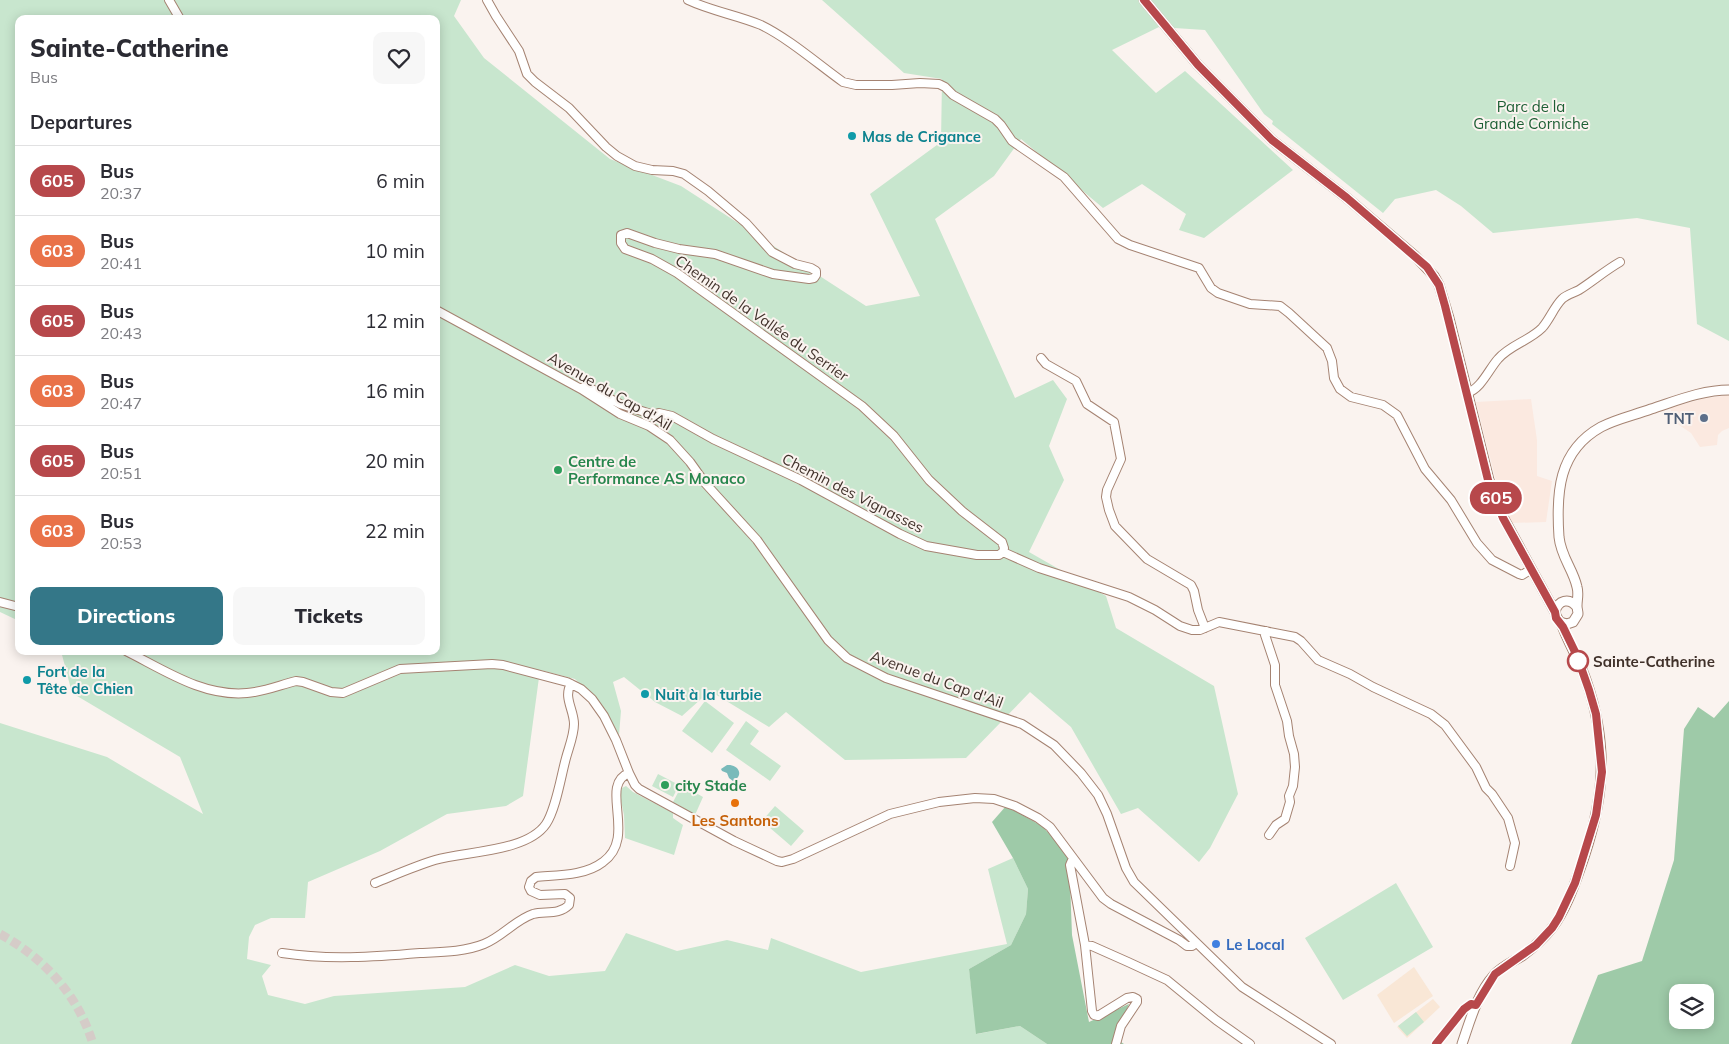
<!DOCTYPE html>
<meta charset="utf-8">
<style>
body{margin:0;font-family:Mulish,sans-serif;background:#f7f7f7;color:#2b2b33;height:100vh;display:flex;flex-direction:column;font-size:19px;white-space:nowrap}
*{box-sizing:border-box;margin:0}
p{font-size:16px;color:#7c7c81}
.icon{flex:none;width:28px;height:28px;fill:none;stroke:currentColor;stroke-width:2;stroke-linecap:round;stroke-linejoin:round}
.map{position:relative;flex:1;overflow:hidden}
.panel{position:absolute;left:15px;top:15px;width:425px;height:640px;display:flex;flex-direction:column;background:#fff;border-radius:10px;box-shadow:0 2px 12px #0003}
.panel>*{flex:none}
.badge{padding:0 10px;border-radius:16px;font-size:18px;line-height:32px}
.tools{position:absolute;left:1669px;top:984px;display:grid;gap:10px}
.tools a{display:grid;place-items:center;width:45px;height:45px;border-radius:10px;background:#fff;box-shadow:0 2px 12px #0003;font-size:25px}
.map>.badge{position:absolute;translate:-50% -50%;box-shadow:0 0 0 2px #fff}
h2{padding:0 15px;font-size:19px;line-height:45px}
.round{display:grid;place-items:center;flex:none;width:52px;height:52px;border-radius:10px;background:#f7f7f7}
.headline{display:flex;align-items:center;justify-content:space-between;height:85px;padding:0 15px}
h1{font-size:24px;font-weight:800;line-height:38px}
.cta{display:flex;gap:10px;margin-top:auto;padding:10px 15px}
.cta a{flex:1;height:58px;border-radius:10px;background:#347788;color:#fff;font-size:20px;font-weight:800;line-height:58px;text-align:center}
.cta a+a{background:#f7f7f7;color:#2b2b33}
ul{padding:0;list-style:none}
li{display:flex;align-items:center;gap:15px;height:70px;padding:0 15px;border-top:1px solid #e1e1e2}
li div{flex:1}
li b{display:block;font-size:19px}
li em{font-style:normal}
li .badge{min-width:55px;font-weight:700;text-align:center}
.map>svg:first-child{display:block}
</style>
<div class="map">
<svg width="1729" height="1044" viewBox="0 0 1729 1044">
<rect width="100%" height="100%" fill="#faf3ef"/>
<path fill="#fbe9e0" d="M1729,395v33l-7,3 -4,4 -1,10 -17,2 -9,-14 -15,-10 -6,-15 32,-9z
M1531,399l6,41v36l15,5 -6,41 -35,1 -15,-42 -20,-79z"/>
<path fill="#f9e7d6" d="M1414,967l19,29 -39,27 -17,-28z
M1433,999l7,8 -33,31 -10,-11z"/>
<path fill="#c8e6ce" d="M0,0h461l-7,16 30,42 126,101 71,27 185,120 54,-10 -50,-102 71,-52 1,-63 -38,-6 -82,-73h907v341l-32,-17 -7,-96 -53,-10 -144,15 -32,-27 -25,-16 -41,9 -12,14 -111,-89 1,-3 -9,-7 -59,-84 -46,-3 -47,23 44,43 29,-22 108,99 -89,68 -25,-8 7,-16 -44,-30 -39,24 -82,-69 -27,37 -59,43 80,179 38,-18 14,19 -18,47 15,34 -35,72 77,44 10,32 98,58 24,108 -28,54 -11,14 -61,-54 -17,6 -50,-87 -41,-35 -64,66 -121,2 -59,-48 -17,15 -59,-36 -28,25 -27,-14 -31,-25 -11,5 8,29 -2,24 -20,-32 -24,-24 -35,-9 -17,126 -17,10 -59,8 -67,37 -72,31 -3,36h-34l-16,7 -6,12 -2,22 24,6 -9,11 6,19 37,9 29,-8 131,-9 50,-22 34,11 56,-5 21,-38 51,18 50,-11 41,10 3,-12 90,34 146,-28 -19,-75 25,-11 15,31 -2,25 -15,31 -42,24 8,65 43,-8 27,18h-1047v-321l107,34 96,57 -23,-57 -108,-64 -11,-42h375v-632h-417v602l-19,-9z
M705,701l29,22 -22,30 -30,-22z
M746,721l13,10 -9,13 31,22 -11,15 -44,-31z
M658,774l21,11 -6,12 -21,-11z
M682,785l21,12 -8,18 -22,-13z
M626,786l7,6 40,21v5l10,7 -9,30 -49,-17 -1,-23 -4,-19 2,-8z
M775,806l29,25 -13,15 -29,-25z
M1396,883l37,64 -90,53 -38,-62z
M1416,1012l8,10 -17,14 -9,-10z"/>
<path fill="#9ecaa8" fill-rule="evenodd" d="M1729,701v343h-158l27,-69 44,-14 32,-101 10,-131 14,-22 16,11zM1678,992h27v28h-27z
M1006,806l36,20 27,29 3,80 17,87 40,-18 -14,34 9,6h-77l-27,-18 -44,8 -7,-65 42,-24 15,-31 2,-25 -15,-31 -21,-36z"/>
<path fill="#79baba" d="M727,765c11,-1 18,10 6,16l-4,-3 -2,-5 -5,-2 -1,-2z"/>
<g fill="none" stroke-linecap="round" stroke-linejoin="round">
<path stroke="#d5ccc8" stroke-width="9" stroke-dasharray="9 4.5" stroke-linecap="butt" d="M0,934c45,25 78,61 93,110"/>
<g stroke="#a58372" stroke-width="10">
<path id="minor" d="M169,0l11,19
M487,0l9,16 23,35 8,23 8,8 34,26 37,39 11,9 18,10 17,4 21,1 11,3 24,17 38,32 26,29 23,12 16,4 5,3v4l-2,3 -5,1 -36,-5 -58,-20 -36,-5 -24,-6 -28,-10 -6,2v8l4,6 27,10 25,14 185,133 32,30 35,44 33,31 40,31 2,6 -1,4
M688,0c23,11 49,15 73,25 27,13 57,39 82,57l13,3h36l28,-2 19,1 6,3 8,8 42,24 6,6 11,16 52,36 54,62 12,6 69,23 12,20 7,5 32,11 30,2 9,7 38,35 5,13 2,17 6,11 11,8 32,8 14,10 28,54 26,31 26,43 15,17 27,14 3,1 8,-5
M436,310l145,79 39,25 29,12 21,14 20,22 15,21 52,57 71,100 19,18 39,20 136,46 32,21 27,28 17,22 9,19 19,54 8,14 108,105 89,57
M1041,358l5,6 30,17 11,23 27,18 7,37 -14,31 -1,7 3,13 6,16 32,33 44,26 3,6 4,19 7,18
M581,389l5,-3 34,18 34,11 5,-2 13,3 41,23 88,41 99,54 26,12 51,9h22l4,-3 36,16 90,29 26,13 25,16 12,4h8l19,-8 76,15 6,4 17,19 32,14 23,13 58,27 14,11 31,42 10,21 6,6 16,24 7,25 -5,23
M1467,393c14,-4 22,-24 31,-34 12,-14 31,-18 44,-31 8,-9 12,-21 20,-29 4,-4 11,-6 17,-9 14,-9 27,-20 41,-28
M0,602l19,5
M1266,631l-1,4 10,30v20l12,36 2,15 5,18 1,13 -2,19 -4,10 1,6 -5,17 -9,6 -7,10
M126,651c38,19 77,46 121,42 16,-1 33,-8 49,-12l7,1 28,10 12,1 57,-24 92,-5 11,1 64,17 14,7 11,10 12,17 12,24 13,33 6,12 4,4 95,52 43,20 5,1 11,-3 97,-45 49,-12 36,-4 19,1 21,7 23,12 12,9 53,71 8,6 68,36 8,6h5l4,-3
M1073,858l-3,7 15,80 7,66 2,4 4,1 29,-18 6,-1 4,2v3l-16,24 -5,18
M375,883c20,-8 40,-17 60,-23 31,-9 92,-8 111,-36 10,-15 15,-48 20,-66 3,-11 8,-23 8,-34 0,-14 -11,-27 -3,-40
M1085,945l7,1 36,16 39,18 49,40 34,24
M282,953c45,7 92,4 138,0 21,-1 44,-1 64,-9 18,-7 31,-24 49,-30 13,-3 26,1 36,-9l1,-7 -5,-4 -25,1 -9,-4 -2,-4 2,-6 5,-4c21,-2 49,-1 67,-15 35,-25 -5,-77 26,-89
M1436,1044l28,-35 7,-5 5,1"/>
</g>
<g stroke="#a58372" stroke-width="11">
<path id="major" d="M1144,0l54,65 74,75 75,58 68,58 19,20 5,9 10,33 40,162 14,37 52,95c1,7 6,10 8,16 7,18 17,34 23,52 24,69 18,122 -6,189 -7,20 -15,42 -28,59 -8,10 -19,20 -30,28 -10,6 -21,11 -28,19 -17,19 -24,46 -32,69
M1555,612c3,-12 14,-15 22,-5
M1560,622l7,2 6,-2 5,-8c0,-3 -1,-5 -1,-8 0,-7 2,-12 0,-19 -4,-18 -16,-30 -18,-50 -3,-44 -1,-86 42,-110 15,-8 34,-12 50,-18 25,-8 51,-19 78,-19"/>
</g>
<use href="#minor" stroke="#fff" stroke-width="8"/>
<use href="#major" stroke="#fff" stroke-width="9"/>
</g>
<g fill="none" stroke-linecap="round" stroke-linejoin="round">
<g stroke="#fff" stroke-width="11">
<path id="line" d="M1144,0l54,65 74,75 75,58 80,69 12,18 6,21 43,174 15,38 52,94 1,6 7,9 14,29 12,34 7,24 6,58 -6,43 -21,68 -16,34 -7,11 -16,17 -41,29 -19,31 -5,-1 -7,5 -28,35"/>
</g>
<use href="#line" stroke="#b7484b" stroke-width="8"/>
</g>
<g fill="#0f9aa8" stroke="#faf3ef" stroke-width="2">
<circle cx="852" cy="136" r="5"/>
<circle cx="27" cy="680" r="5"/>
<circle cx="645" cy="694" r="5"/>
</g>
<circle fill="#5c6f8a" stroke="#faf3ef" stroke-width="2" cx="1704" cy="418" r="5"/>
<g fill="#2e9e5b" stroke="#faf3ef" stroke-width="2">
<circle cx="558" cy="470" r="5"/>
<circle cx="665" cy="785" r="5"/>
</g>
<circle fill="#fff" stroke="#b7484b" stroke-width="2.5" cx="1578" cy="661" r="10"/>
<circle fill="#e8710a" stroke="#faf3ef" stroke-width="2" cx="735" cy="803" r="5"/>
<circle fill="#3f7fe0" stroke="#faf3ef" stroke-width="2" cx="1216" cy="944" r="5"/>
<g text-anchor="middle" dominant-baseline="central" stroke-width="4" stroke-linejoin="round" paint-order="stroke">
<g font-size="15" fill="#1d5f34" stroke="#faf3ef">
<text x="1531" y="106">Parc de la<tspan x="1531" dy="17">Grande Corniche</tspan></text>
</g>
<g font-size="15" font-weight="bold" fill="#0d838f" stroke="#faf3ef" text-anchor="start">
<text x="862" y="136">Mas de Crigance</text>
<text x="37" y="671">Fort de la<tspan x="37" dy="17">Tête de Chien</tspan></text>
<text x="655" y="694">Nuit à la turbie</text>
</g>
<g font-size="15" fill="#40312a" stroke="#faf3ef">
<text transform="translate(762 318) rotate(35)">Chemin de la Vallée du Serrier</text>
<text transform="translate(610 391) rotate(30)">Avenue du Cap d'Ail</text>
<text transform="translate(853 493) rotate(27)">Chemin des Vignasses</text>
<text transform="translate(937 679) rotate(20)">Avenue du Cap d'Ail</text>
</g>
<g font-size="15" font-weight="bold" fill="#4e5e75" stroke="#faf3ef" text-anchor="end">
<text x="1694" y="418">TNT</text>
</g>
<g font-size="15" font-weight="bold" fill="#27864d" stroke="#faf3ef" text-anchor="start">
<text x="568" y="461">Centre de<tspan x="568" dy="17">Performance AS Monaco</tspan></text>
<text x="675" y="785">city Stade</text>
</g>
<g font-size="15" font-weight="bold" fill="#40312a" stroke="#faf3ef" text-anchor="start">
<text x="1593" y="661">Sainte-Catherine</text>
</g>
<g font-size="15" font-weight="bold" fill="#c56008" stroke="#faf3ef">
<text x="735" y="820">Les Santons</text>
</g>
<g font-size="15" font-weight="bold" fill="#366cbe" stroke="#faf3ef" text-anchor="start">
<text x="1226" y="944">Le Local</text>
</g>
</g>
</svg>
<div class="tools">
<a><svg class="icon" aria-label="layers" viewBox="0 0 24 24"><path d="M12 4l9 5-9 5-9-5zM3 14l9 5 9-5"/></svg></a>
</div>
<b class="badge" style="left:1496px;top:498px;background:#b7484b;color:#fff">605</b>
<section class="panel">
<div class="headline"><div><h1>Sainte-Catherine</h1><p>Bus</p></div><a class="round"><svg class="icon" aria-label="heart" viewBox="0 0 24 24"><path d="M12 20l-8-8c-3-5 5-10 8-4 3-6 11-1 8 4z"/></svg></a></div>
<h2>Departures</h2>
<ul>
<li><span class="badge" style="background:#b7484b;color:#fff">605</span><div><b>Bus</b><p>20:37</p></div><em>6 min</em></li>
<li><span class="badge" style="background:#e97249;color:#fff">603</span><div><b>Bus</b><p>20:41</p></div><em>10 min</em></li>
<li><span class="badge" style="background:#b7484b;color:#fff">605</span><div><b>Bus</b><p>20:43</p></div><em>12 min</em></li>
<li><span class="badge" style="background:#e97249;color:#fff">603</span><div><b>Bus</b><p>20:47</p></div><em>16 min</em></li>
<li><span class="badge" style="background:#b7484b;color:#fff">605</span><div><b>Bus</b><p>20:51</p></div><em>20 min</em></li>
<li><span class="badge" style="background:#e97249;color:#fff">603</span><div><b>Bus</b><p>20:53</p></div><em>22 min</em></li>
</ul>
<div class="cta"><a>Directions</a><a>Tickets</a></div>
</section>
</div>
